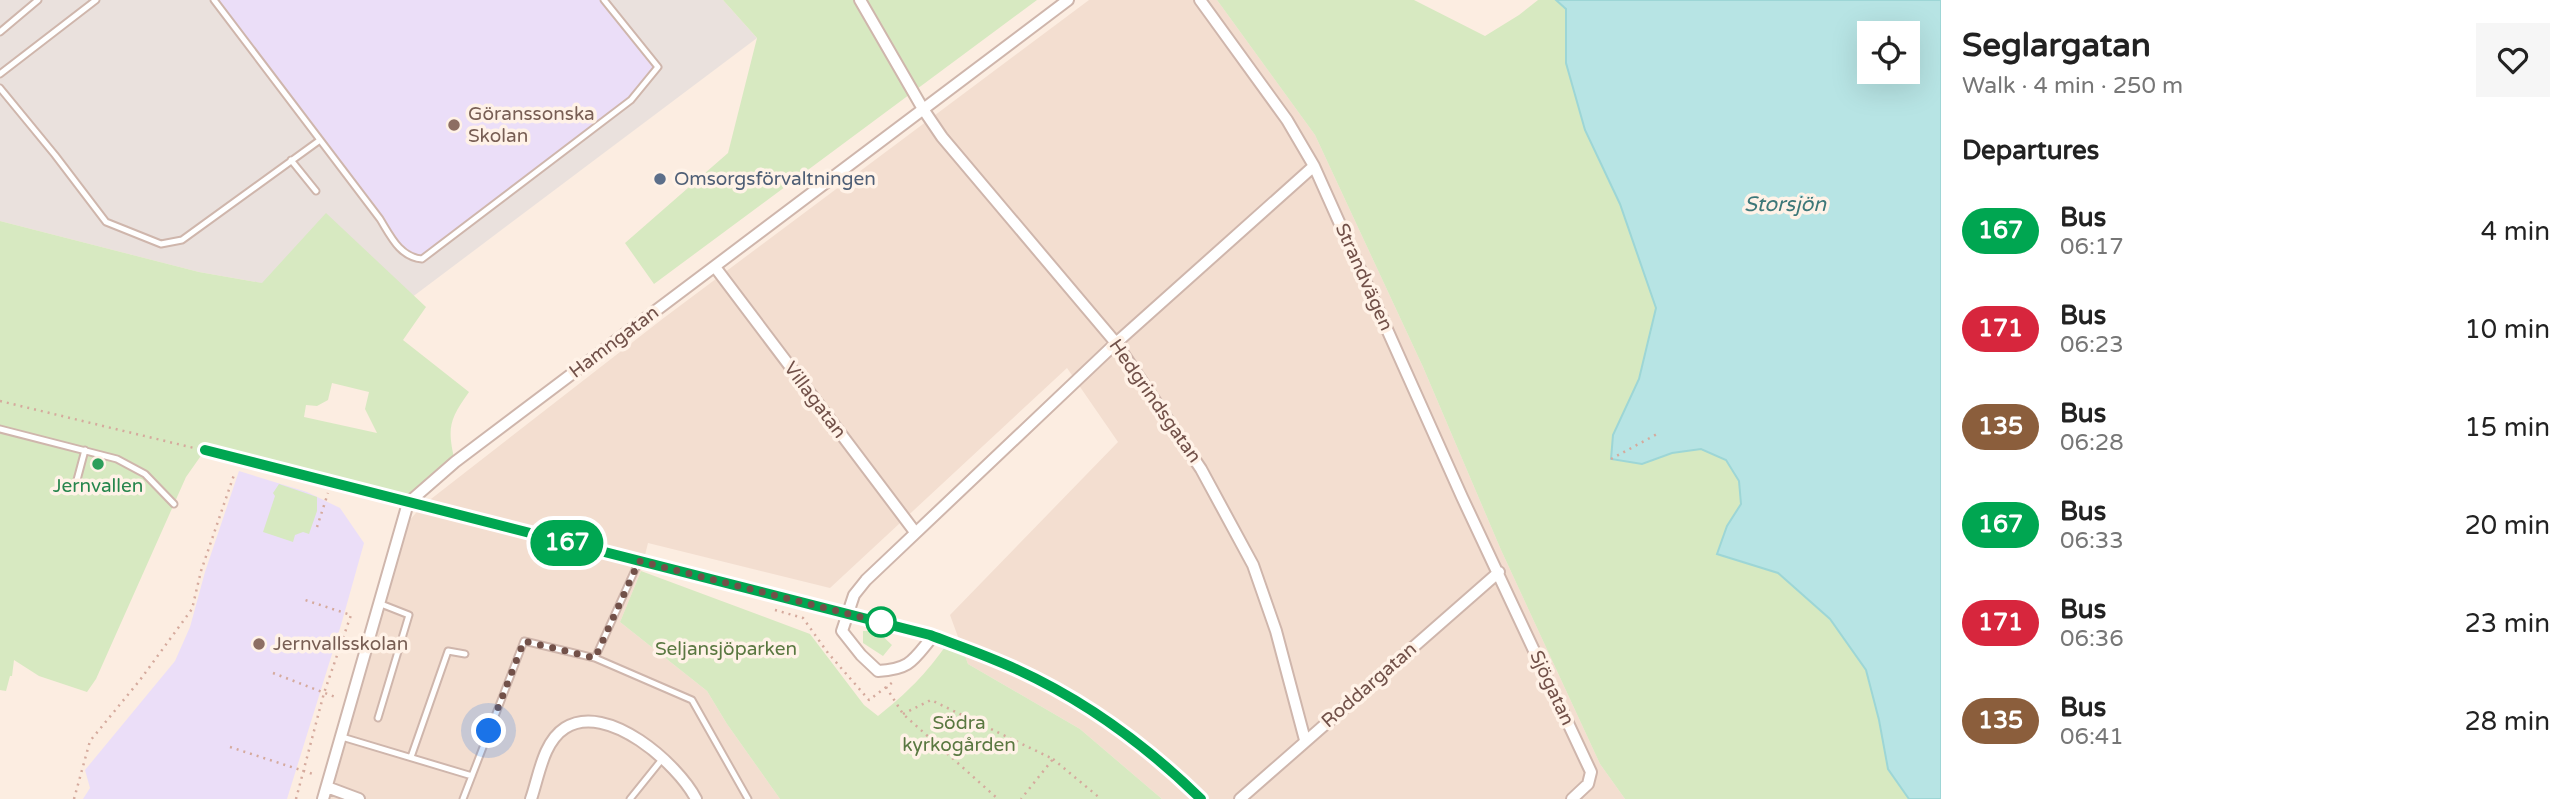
<!DOCTYPE html>
<meta charset="utf-8">
<style>
body{margin:0;font-family:"Varela Round",sans-serif;background:#f6f6f6;color:#222;height:100vh;display:flex;flex-direction:column;font-size:26px;white-space:nowrap}
*{box-sizing:border-box;margin:0}
p{font-size:23px;color:#767676}
.icon{flex:none;width:38px;height:38px;fill:none;stroke:currentColor;stroke-width:2;stroke-linecap:round;stroke-linejoin:round}
.map{position:relative;flex:1;overflow:hidden}
.panel{display:flex;flex-direction:column;background:#fff;width:630px}
.panel>*{flex:none}
.badge{padding:0 14px;border-radius:23px;font-size:24px;line-height:46px}
.tools{position:absolute;left:1857px;top:21px;display:grid;gap:14px}
.tools a{display:grid;place-items:center;width:63px;height:63px;border-radius:0px;background:#fff;box-shadow:0 7px 28px #0002;font-size:35px}
.you{position:absolute;width:35px;height:35px;margin:-18px;border:5px solid #fff;border-radius:50%;background:#1a73e8;box-shadow:0 0 0 10px #1a73e833}
.map>.badge{position:absolute;translate:-50% -50%;box-shadow:0 0 0 4px #fff}
h2{padding:0 21px;font-size:26px;line-height:63px}
.round{display:grid;place-items:center;flex:none;width:74px;height:74px;border-radius:0px;background:#f6f6f6}
.head{display:flex;align-items:center;justify-content:space-between;height:119px;padding:0 21px}
h1{font-size:33px;font-weight:800;line-height:52px}
ul{padding:0;list-style:none}
li{display:flex;align-items:center;gap:21px;height:98px;padding:0 21px}
li div{flex:1}
li b{display:block;font-size:26px}
li em{font-style:normal}
li .badge{min-width:77px;font-weight:700;text-align:center}
main{display:flex;flex:1;min-height:0}
.map>svg:first-child{display:block}
</style>
<main>
<div class="map">
<svg width="1941" height="799" viewBox="0 0 1941 799">
<rect width="100%" height="100%" fill="#fcede1"/>
<path fill="#f3ded0" d="M1089,0h128l98,135 108,232 78,183 99,214 25,35h-463l-82,-70 -112,-65 -18,-49 168,-173 -51,-74 -237,220 -182,-45 -7,28 -21,51 87,69 20,33 53,75h-457l85,-277 14,-16 243,-189z"/>
<path fill="#eae1dd" d="M0,0h723l34,38 -358,269 -200,-35 -199,-51z"/>
<path fill="#ebdef8" d="M214,0h390l54,67 -27,33 -209,159 -23,-11z
M239,471l68,21 33,16 24,35 -23,82 -54,174h-204l7,-11 -5,-18 90,-109 15,-34 15,-55z"/>
<path fill="#d7e9c1" fill-rule="evenodd" d="M723,0h314l-383,284 -29,-41 103,-90 29,-115z
M1217,0h197l71,36 34,-21 19,-15h18l10,8v55l19,67 35,74 36,104 -17,71 -26,56 29,29 30,-11 29,-4 25,10 13,22 2,23 -14,22 -10,28 61,19 52,46 36,51 13,50 9,49 21,30h-284l-25,-35 -99,-214 -78,-183 -108,-232z
M326,213l100,94 -23,33 66,52c-20,28 -22,36 -14,70l-47,41 -203,-53 -19,27 -90,202 -9,13 -48,-16 -25,-16 -2,16h-2l-4,15 -6,-1v-469l199,51 63,11zM332,383l37,9 -4,17 12,24 -73,-16 2,-12 11,1 11,-6z
M279,484l38,13v14l-8,23 -6,-2 -8,3 -2,7 -30,-10 12,-36 -2,-3z
M641,571l169,63 54,71 14,11c29,-23 48,-42 69,-72l16,6 5,14 112,65 82,70h-382l-53,-75 -20,-33 -87,-69z
M863,631h14l15,14 -9,11 -20,-13z"/>
<path fill="#b7e4e4" stroke="#9dd6d6" stroke-width="2" fill-rule="evenodd" d="M1556,0h385v799h-32l-21,-30 -9,-49 -13,-50 -36,-51 -52,-46 -61,-19 10,-28 14,-22 -2,-23 -13,-21 -25,-11 -29,4 -30,11 -31,-5 2,-24 26,-56 17,-71 -36,-104 -35,-74 -19,-67v-54zM1869,33h39v39h-39z"/>
<g fill="none" stroke-linecap="round" stroke-linejoin="round">
<g stroke="#cfb6ac" stroke-width="9">
<path id="lane" d="M214,0l166,219c11,18 20,38 42,40l209,-159 27,-33 -54,-67
M0,32l38,-32
M0,74l96,-74
M0,88l55,67 51,67 55,22 21,-4 138,-100
M291,160l25,31
M0,429l117,30 28,15 29,30
M77,480l8,-30
M595,658l44,-97
M378,718l31,-103 -28,-11
M342,737l130,39
M411,757l37,-106 17,3
M463,799l61,-158 71,17 97,42 56,99
M630,799l33,-41"/>
</g>
<g stroke="#cfb6ac" stroke-width="14">
<path id="street" d="M860,0l63,109 19,28 174,206 85,126 52,96 23,66 29,109
M1200,0l87,120 27,46 148,331 129,275 -3,12 -16,15
M715,267l200,265
M205,450l725,185c29,11 58,21 86,34 68,31 132,78 185,130
M933,636c-20,24 -22,33 -55,35l-17,-16 -19,-24 12,-36 12,-15 250,-237 198,-177
M327,787l32,12
M323,799l85,-296 47,-41 613,-462
M531,799c8,-23 12,-57 34,-71 42,-27 113,36 131,71
M1240,799l259,-227"/>
</g>
<path stroke="#d5aa9d" stroke-width="2.5" stroke-dasharray="2 5" stroke-linecap="butt" d="M0,401l194,47
M1611,459l48,-26
M317,527l11,-34
M775,610l28,8 25,35 41,47 24,-18
M273,673l65,25
M886,687l17,27 95,85
M903,714l28,-14 122,59 -32,40
M230,747l86,28
M1053,759l48,40
M74,799l16,-58 50,-61 52,-71 9,-38 34,-99
M296,799l28,-106 27,-78 -49,-16"/>
<use href="#lane" stroke="#fff" stroke-width="5"/>
<use href="#street" stroke="#fff" stroke-width="10"/>
</g>
<g fill="none" stroke-linecap="round" stroke-linejoin="round">
<g stroke="#fff" stroke-width="16">
<path id="line" d="M205,450l725,185c29,11 58,21 86,34 68,31 132,78 185,130"/>
</g>
<use href="#line" stroke="#00a651" stroke-width="10"/>
<path stroke="#725149" stroke-width="7" stroke-dasharray="0 12.6" d="M489,731l35,-90 71,17 44,-97 242,61"/>
</g>
<g fill="#8d6e63" stroke="#fff2e7" stroke-width="2.5">
<circle cx="454" cy="125" r="7"/>
<circle cx="259" cy="644" r="7"/>
</g>
<circle fill="#5c6f8a" stroke="#fff2e7" stroke-width="2.5" cx="660" cy="179" r="7"/>
<circle fill="#2e9e5b" stroke="#fff2e7" stroke-width="2.5" cx="98" cy="464" r="7"/>
<circle fill="#fff" stroke="#00a651" stroke-width="3.5" cx="881" cy="622" r="14"/>
<g text-anchor="middle" dominant-baseline="central" stroke-width="7" stroke-linejoin="round" paint-order="stroke">
<g font-size="19" fill="#785e54" stroke="#fff2e7" text-anchor="start">
<text x="468" y="114">Göranssonska<tspan x="468" dy="22">Skolan</tspan></text>
<text x="273" y="644">Jernvallsskolan</text>
</g>
<g font-size="19" fill="#4e5e75" stroke="#fff2e7" text-anchor="start">
<text x="674" y="179">Omsorgsförvaltningen</text>
</g>
<g font-size="19" fill="#725149" stroke="#fff2e7">
<text transform="translate(1364 277) rotate(66)">Strandvägen</text>
<text transform="translate(614 342) rotate(-37)">Hamngatan</text>
<text transform="translate(815 400) rotate(53)">Villagatan</text>
<text transform="translate(1155 401) rotate(55)">Hedgrindsgatan</text>
<text transform="translate(1369 685) rotate(-41)">Roddargatan</text>
<text transform="translate(1552 688) rotate(65)">Sjögatan</text>
</g>
<g font-size="19" fill="#27864d" stroke="#fff2e7">
<text x="98" y="486">Jernvallen</text>
</g>
<g font-size="19" fill="#5a7841" stroke="#fff2e7">
<text x="726" y="649">Seljansjöparken</text>
<text x="959" y="723">Södra<tspan x="959" dy="22">kyrkogården</tspan></text>
</g>
<g font-size="21" font-style="italic" fill="#3d7778" stroke="#fff2e7">
<text x="1785" y="204">Storsjön</text>
</g>
</g>
</svg>
<div class="tools">
<a><svg class="icon" aria-label="locate" viewBox="0 0 24 24"><circle cx="12" cy="12" r="6"/><path d="M12 2v4M12 18v4M2 12h4M18 12h4"/></svg></a>
</div>
<div class="you" style="left:489px;top:731px"></div>
<b class="badge" style="left:567px;top:543px;background:#00a651;color:#fff">167</b>
</div>
<section class="panel">
<div class="head"><div><h1>Seglargatan</h1><p>Walk · 4 min · 250 m</p></div><a class="round"><svg class="icon" aria-label="heart" viewBox="0 0 24 24"><path d="M12 20l-8-8c-3-5 5-10 8-4 3-6 11-1 8 4z"/></svg></a></div>
<h2>Departures</h2>
<ul>
<li><span class="badge" style="background:#00a651;color:#fff">167</span><div><b>Bus</b><p>06:17</p></div><em>4 min</em></li>
<li><span class="badge" style="background:#d7263d;color:#fff">171</span><div><b>Bus</b><p>06:23</p></div><em>10 min</em></li>
<li><span class="badge" style="background:#8b5e3c;color:#fff">135</span><div><b>Bus</b><p>06:28</p></div><em>15 min</em></li>
<li><span class="badge" style="background:#00a651;color:#fff">167</span><div><b>Bus</b><p>06:33</p></div><em>20 min</em></li>
<li><span class="badge" style="background:#d7263d;color:#fff">171</span><div><b>Bus</b><p>06:36</p></div><em>23 min</em></li>
<li><span class="badge" style="background:#8b5e3c;color:#fff">135</span><div><b>Bus</b><p>06:41</p></div><em>28 min</em></li>
</ul>
</section>
</main>
